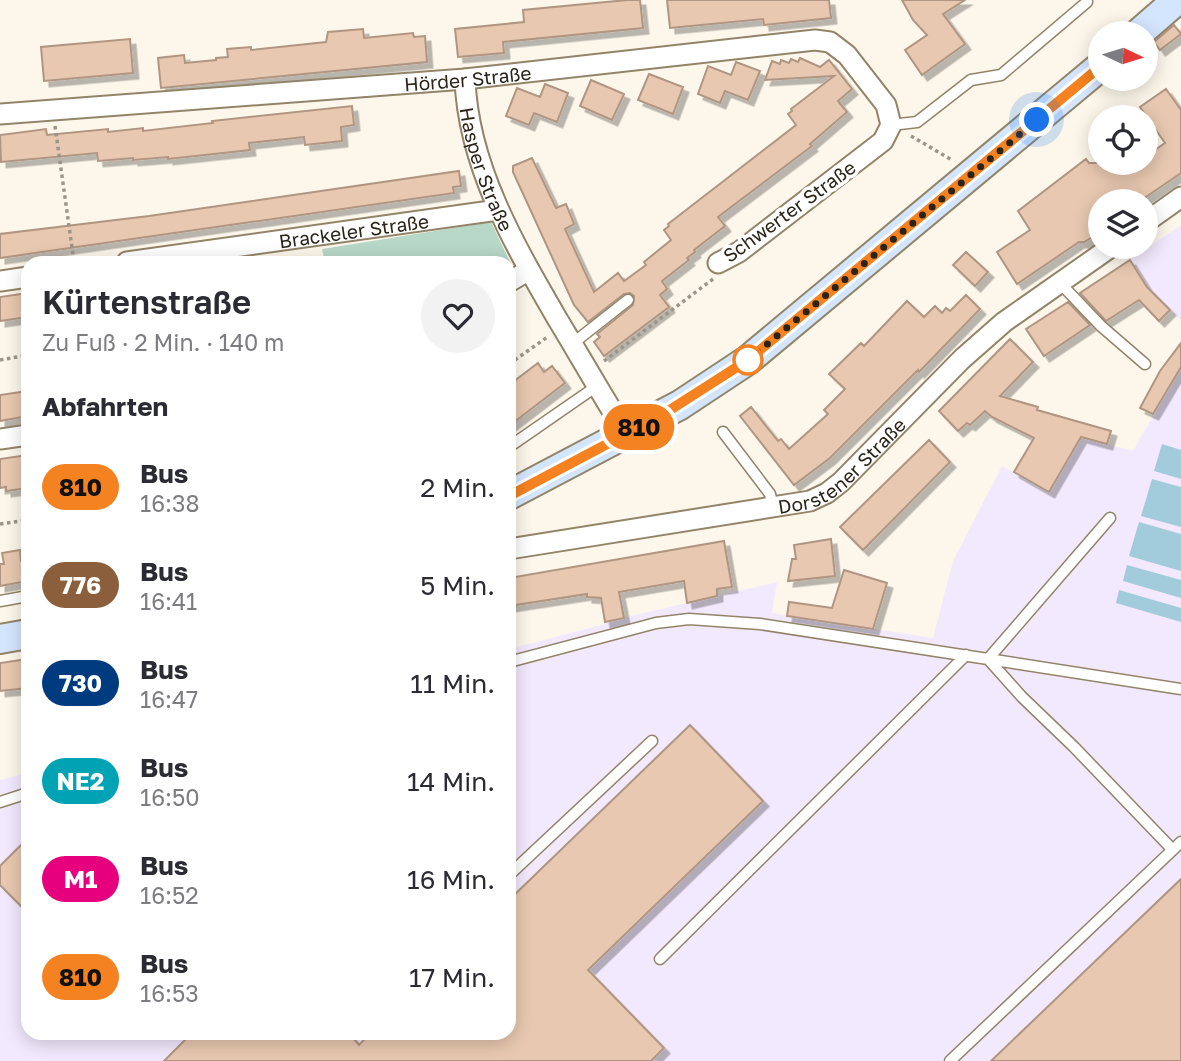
<!DOCTYPE html>
<html lang="de">
<meta charset="utf-8">
<style>
body{margin:0;font-family:"Golos Text",sans-serif;background:#f2f2f3;color:#2b2b33;height:100vh;display:flex;flex-direction:column;font-size:26px;white-space:nowrap}
*{box-sizing:border-box;margin:0}
p{font-size:23px;color:#7c7c81}
.icon{flex:none;width:38px;height:38px;fill:none;stroke:currentColor;stroke-width:2;stroke-linecap:round;stroke-linejoin:round}
.map{position:relative;flex:1;overflow:hidden}
.drawer{position:absolute;left:21px;top:256px;width:495px;height:784px;display:flex;flex-direction:column;background:#fff;border-radius:21px;box-shadow:0 4px 18px #0003}
.drawer>*{flex:none}
.badge{padding:0 14px;border-radius:23px;font-size:24px;line-height:46px}
.needle{width:46px;rotate:94deg}
.controls{position:absolute;left:1088px;top:21px;display:grid;gap:14px}
.controls a{display:grid;place-items:center;width:70px;height:70px;border-radius:50%;background:#fff;box-shadow:0 4px 18px #0003;font-size:35px}
.you{position:absolute;width:35px;height:35px;margin:-18px;border:5px solid #fff;border-radius:50%;background:#1a73e8;box-shadow:0 0 0 10px #1a73e833}
.map>.badge{position:absolute;translate:-50% -50%;box-shadow:0 0 0 4px #fff}
h2{padding:0 21px;font-size:26px;line-height:63px}
.round{display:grid;place-items:center;flex:none;width:74px;height:74px;border-radius:37px;background:#f2f2f3}
.head{display:flex;align-items:center;justify-content:space-between;height:119px;padding:0 21px}
h1{font-size:33px;font-weight:600;line-height:52px}
ul{padding:0;list-style:none}
li{display:flex;align-items:center;gap:21px;height:98px;padding:0 21px}
li div{flex:1}
li b{display:block;font-size:26px}
li em{font-style:normal}
li .badge{min-width:77px;font-weight:700;text-align:center}
.map>svg:first-child{display:block}
</style>
<div class="map">
<svg width="1181" height="1061" viewBox="0 0 1181 1061">
<defs>
<filter id="shadow"><feDropShadow dx="5.5" dy="5.5" stdDeviation="0" flood-color="#0004"/></filter>
</defs>
<rect width="100%" height="100%" fill="#fdf7eb"/>
<path fill="#f3e9fe" d="M1181,225v96l-33,-34 -18,-27z
M1181,367v694h-1181v-281l28,-7v259h481v-383l96,-25v-2l172,-40 -5,31 161,25 20,-77 49,-95 47,26 32,-55 52,14z"/>
<path fill="#b7d7c7" d="M491,222l22,46 -4,2v-8h-184l-3,-13z"/>
<path fill="#a2cbdb" d="M1162,444l19,6v29l-27,-8z
M1152,479l29,8v40l-40,-11z
M1139,522l42,12v37l-52,-15z
M1127,565l54,15v18l-58,-17z
M1119,590l62,18v14l-65,-19z"/>
<path fill="#e8c8b0" stroke="#b09682" stroke-width="2" filter="url(#shadow)" d="M627,0h13l3,28 -140,14 1,11 -46,4 -3,-28 69,-7 -1,-12z
M667,0h162l2,18 -67,7 -1,-6 -93,9z
M902,0h63l-22,14 22,30 -43,31 -17,-25 22,-15 -14,-15z
M1174,25l7,9 -21,16 -6,-8z
M363,29l1,9 49,-5 1,4 11,-1 2,26 -266,26 -3,-30 26,-3 1,8 31,-3v-2l12,-1 -1,-8 24,-2v3l75,-8 2,-10z
M130,39l3,34 -89,8 -3,-34z
M800,58l20,9 9,-7 23,29 -14,12 9,11 -37,32 2,2 -94,71 7,9 -31,24 1,2 -8,6 2,2 -27,21 5,8 -7,6 9,12 -65,49 -10,-14 6,-5 -3,-3 36,-29 1,-9 -4,-3 -6,1 -36,28 -14,-17 -61,-133v-6l19,-8 24,50 10,-4 8,20 -9,5 29,63 24,-19 6,8 22,-16 -2,-3 27,-22 -7,-10 5,-4 -1,-2 128,-99 -8,-11 4,-3 -1,-2 43,-33 -69,4 7,-19 8,3 1,-4 8,3 2,-4 7,3z
M736,62l24,9 -12,29 -23,-9 -5,12 -22,-9 10,-28 23,9z
M649,74l34,13 -10,27 -35,-14z
M591,80l33,14 -12,26 -32,-14z
M545,84l23,9 -11,29 -23,-9 -5,12 -23,-9 11,-28 23,9z
M1166,89l15,21v63l-41,28h-39v27l-5,2v5l-12,7h-5l-62,42 -20,-32 33,-22 -12,-19 68,-52 3,4h57v-7l19,-13 -25,-36z
M352,106l2,19 -13,2 1,14 -37,4 -1,-8 -55,6 1,7 -82,9v-2l-35,3v-2l-35,3 -1,-8 -96,9 -1,-27 46,-6 1,6 61,-6v3l35,-4v3l70,-8 -1,-2z
M459,171l2,15 -8,1 1,6 -454,65v-24l149,-18z
M966,252l22,20 -13,14 -22,-21z
M1130,260l17,27 23,23 -11,11 -20,-21 -33,21 -26,-28z
M28,293v24l-28,4v-24z
M966,295l14,14 -61,63 -1,-2 -88,88 -36,27 -54,-69 11,-9 27,34 3,-2 8,10 39,-35 -4,-4 21,-21 -16,-15 32,-31 3,3 43,-45 17,16 11,-11 7,7 4,-5 4,3z
M1068,302l22,23 -46,31 -18,-27z
M1010,339l23,23 -33,34 38,11 -1,3 74,21 -4,13 -26,-7 -32,55 -35,-20 20,-34 -42,-21 -7,-6 -15,14 -3,-2 -9,8 -19,-20z
M1181,343v24l-28,47 -13,-6 20,-37z
M538,363l6,9 8,-6 13,17 -56,43v-41z
M28,391v25l-28,5v-26z
M929,440l21,22 -87,88 -23,-23z
M28,455v33l-22,3v-4l-6,1v-29z
M831,539l4,37 -47,5 4,-22h4l-2,-14z
M724,541l8,46 -15,2v7l-30,7 -3,-22 -65,11 5,26 -19,4 -4,-24 -14,-1v-3l-78,12v-28z
M20,550l1,11 7,-2v22l-28,5v-22h4l-2,-11z
M844,570l43,13 -14,46 -86,-13 2,-14 43,6z
M28,659v29l-28,3v-28z
M690,725l73,76 -175,169 76,78 -13,13h-487l29,-29h155l11,13 12,-13h138v-132z
M28,838v75l-28,-28v-19z
M1181,879v182h-190z"/>
<g fill="none" stroke-linecap="round" stroke-linejoin="round">
<g stroke="#928469" stroke-width="13">
<path id="lane" d="M891,125l26,-3 54,-42 30,-5 86,-73
M1060,283l41,43 44,38
M572,344l56,-44
M723,432l47,62 3,13
M509,447l88,-61
M1110,518l-122,141 193,30
M0,601l28,-5
M509,662l147,-39 33,-4 71,5 228,35 34,38 52,50 98,102
M0,802l28,-9
M509,875l143,-134
M660,959l306,-304
M950,1061l231,-219"/>
</g>
<g stroke="#928469" stroke-width="23">
<g id="street">
<path id="s1" d="M465,79c3,87 50,167 93,241 23,38 45,77 69,115"/>
<path id="s2" d="M0,114l465,-35 350,-39 15,2 17,13 39,50 5,20 -8,16 -144,111 -21,11"/>
<path d="M1146,222l35,-25"/>
<path id="s3" d="M127,262l371,-52"/>
<path d="M0,281l28,-4"/>
<path d="M509,282l20,-12"/>
<path d="M0,439l28,-4"/>
<path id="s4" d="M509,549l301,-48 17,-8 14,-11 121,-123 42,-37 107,-75"/>
</g>
</g>
<g stroke="#928469" stroke-width="32">
<path id="secondary" d="M1139,33l38,-33
M509,495l171,-90 68,-45 353,-294
M0,639l28,-5"/>
</g>
<path stroke="#9c968a" stroke-width="3.5" stroke-dasharray="3.5 3.5" stroke-linecap="butt" d="M55,126l19,136
M911,136l41,24
M0,360l28,-5
M604,361l109,-82
M509,364l40,-28
M0,524l28,-4"/>
<use href="#lane" stroke="#fff" stroke-width="10"/>
<use href="#street" stroke="#fff" stroke-width="19"/>
<use href="#secondary" stroke="#d4e6fe" stroke-width="28"/>
</g>
<g fill="none" stroke-linecap="round" stroke-linejoin="round">
<g stroke="#fff" stroke-width="16">
<path id="line" d="M509,496l153,-81 86,-55 353,-294"/>
</g>
<use href="#line" stroke="#f58220" stroke-width="10"/>
<path stroke="#2a2419" stroke-width="7" stroke-dasharray="0 12.6" d="M748,360l289,-240"/>
</g>
<circle fill="#fff" stroke="#f58220" stroke-width="3.5" cx="748" cy="360" r="14"/>
<g text-anchor="middle" dominant-baseline="central" stroke-width="7" stroke-linejoin="round" paint-order="stroke">
<g font-size="19" fill="#2a2419" stroke="#fff">
<text stroke="none"><textPath href="#s2" startOffset="469">Hörder Straße</textPath></text>
<text stroke="none"><textPath href="#s1" startOffset="93">Hasper Straße</textPath></text>
<text transform="translate(789 211) rotate(-36)">Schwerter Straße</text>
<text stroke="none"><textPath href="#s3" startOffset="229">Brackeler Straße</textPath></text>
<text stroke="none"><textPath href="#s4" startOffset="350">Dorstener Straße</textPath></text>
</g>
</g>
</svg>
<div class="controls">
<a><svg class="needle" viewBox="-14 -14 28 28"><path d="M0-13l5 13h-10z" fill="#e53935"/><path d="M0 13l5-13h-10z" fill="#7c7c81"/></svg></a>
<a><svg class="icon" aria-label="locate" viewBox="0 0 24 24"><circle cx="12" cy="12" r="6"/><path d="M12 2v4M12 18v4M2 12h4M18 12h4"/></svg></a>
<a><svg class="icon" aria-label="layers" viewBox="0 0 24 24"><path d="M12 4l9 5-9 5-9-5zM3 14l9 5 9-5"/></svg></a>
</div>
<div class="you" style="left:1037px;top:120px"></div>
<b class="badge" style="left:639px;top:427px;background:#f58220;color:#111">810</b>
<section class="drawer">
<div class="head"><div><h1>Kürtenstraße</h1><p>Zu Fuß · 2 Min. · 140 m</p></div><a class="round"><svg class="icon" aria-label="heart" viewBox="0 0 24 24"><path d="M12 20l-8-8c-3-5 5-10 8-4 3-6 11-1 8 4z"/></svg></a></div>
<h2>Abfahrten</h2>
<ul>
<li><span class="badge" style="background:#f58220;color:#111">810</span><div><b>Bus</b><p>16:38</p></div><em>2 Min.</em></li>
<li><span class="badge" style="background:#8b5e3c;color:#fff">776</span><div><b>Bus</b><p>16:41</p></div><em>5 Min.</em></li>
<li><span class="badge" style="background:#003b80;color:#fff">730</span><div><b>Bus</b><p>16:47</p></div><em>11 Min.</em></li>
<li><span class="badge" style="background:#00a3b4;color:#fff">NE2</span><div><b>Bus</b><p>16:50</p></div><em>14 Min.</em></li>
<li><span class="badge" style="background:#e6007e;color:#fff">M1</span><div><b>Bus</b><p>16:52</p></div><em>16 Min.</em></li>
<li><span class="badge" style="background:#f58220;color:#111">810</span><div><b>Bus</b><p>16:53</p></div><em>17 Min.</em></li>
</ul>
</section>
</div>
